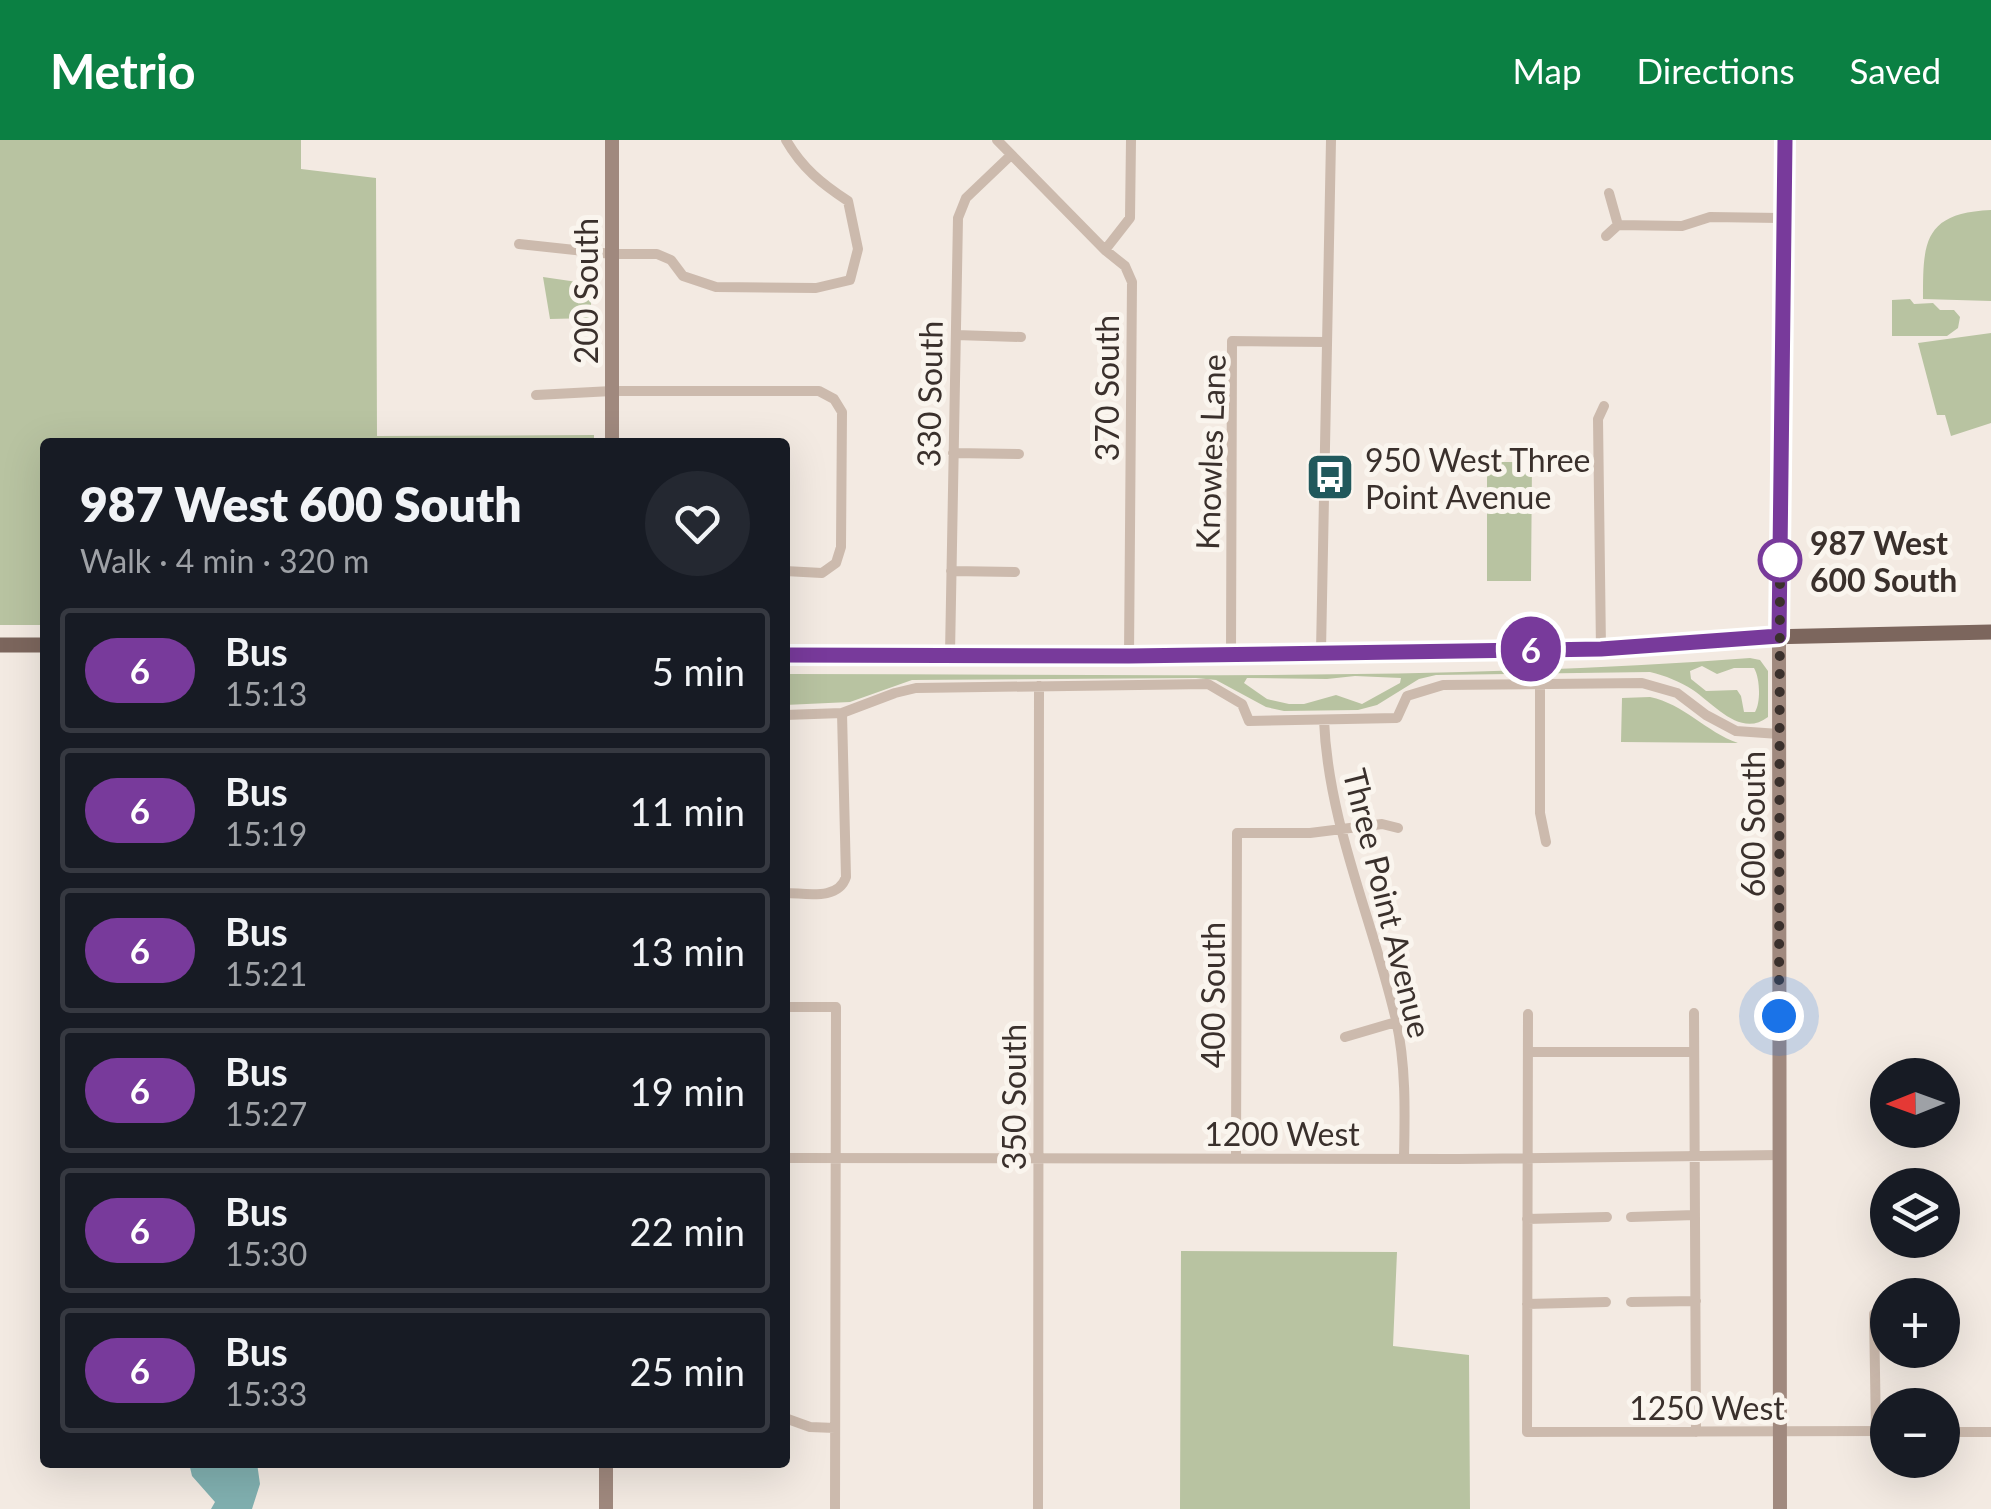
<!DOCTYPE html>
<meta charset="utf-8">
<style>
body{margin:0;font-family:Lato,sans-serif;background:#242831;color:#f1f3f6;height:100vh;display:flex;flex-direction:column;font-size:38px;white-space:nowrap}
*{box-sizing:border-box;margin:0}
p{font-size:32px;color:#9ea1a6}
.icon{flex:none;width:55px;height:55px;fill:none;stroke:currentColor;stroke-width:2;stroke-linecap:round;stroke-linejoin:round}
.map{position:relative;flex:1;overflow:hidden}
.details{position:absolute;left:40px;top:298px;width:750px;height:1030px;display:flex;flex-direction:column;background:#171b24;border-radius:10px;box-shadow:0 10px 40px #0002}
.details>*{flex:none}
.badge{padding:0 20px;border-radius:32px;font-size:35px;line-height:65px}
.needle{width:65px;rotate:269deg}
.tools{position:absolute;left:1870px;top:918px;display:grid;gap:20px}
.tools a{display:grid;place-items:center;width:90px;height:90px;border-radius:50%;background:#171b24;box-shadow:0 10px 40px #0002;font-size:50px}
.you{position:absolute;width:50px;height:50px;margin:-25px;border:8px solid #fff;border-radius:50%;background:#1a73e8;box-shadow:0 0 0 15px #1a73e833}
.map>.badge{position:absolute;translate:-50% -50%;box-shadow:0 0 0 5px #fff}
.round{display:grid;place-items:center;flex:none;width:105px;height:105px;border-radius:52px;background:#242831}
.head{display:flex;align-items:center;justify-content:space-between;height:170px;padding:0 40px}
h1{font-size:48px;font-weight:800;line-height:75px}
ul{padding:0;list-style:none}
li{display:flex;align-items:center;gap:30px;height:125px;margin:0 20px 15px;padding:0 20px;border:5px solid #363941;border-radius:10px}
li div{flex:1}
li b{display:block;font-size:38px}
li em{font-style:normal}
li .badge{min-width:110px;font-weight:700;text-align:center}
header{display:flex;align-items:center;gap:60px;box-sizing:border-box;height:140px;padding:0 50px;background:#0b8043;color:#fff}
header strong{font-size:48px}
nav{display:flex;gap:55px;margin-inline-start:auto;font-size:35px}
.map>svg:first-child{display:block}
</style>
<header>
<strong>Metrio</strong>
<nav><a>Map</a><a>Directions</a><a>Saved</a></nav>
</header>
<div class="map">
<svg width="1991" height="1369" viewBox="0 0 1991 1369">
<rect width="100%" height="100%" fill="#f3eae2"/>
<path fill="#b8c3a1" fill-rule="evenodd" d="M0,0h301v29l75,9 1,258 217,-1v7h-549v183h-45z
M1991,70v91l-68,-2c0,-56 0,-86 68,-89z
M543,137l48,7v34l-41,1z
M1910,159l4,5 19,-1 7,7h14l6,7 -2,11 -11,8h-55v-36z
M1991,193v90l-40,13 -6,-21h-8l-19,-72z
M1487,322h45l-1,119h-44z
M1750,518l10,2 8,11v46c-27,21 -53,-12 -75,-27 -14,-9 -27,-14 -43,-18l-214,3 -17,4 -42,26 -19,5 -74,1 -18,-4 -50,-27 -20,-2 -284,2 -62,22 -65,3v-31c321,0 645,8 965,-16zM1702,526l15,8 17,-6h20c6,10 7,34 1,44h-11l-3,-16 -4,-6 -31,1 -15,-12 -1,-8zM1355,536l46,2 -1,5 -38,21 -26,-9 -32,9h-15l-22,-5 -23,-16 3,-5 80,1z
M1650,557c34,7 56,35 88,46l-117,-1 1,-44z
M1181,1111l216,1 -4,94 76,9 1,154h-290z"/>
<path fill="#81b0b0" d="M189,1323h68l3,21 -8,25h-41l4,-7 -23,-26z"/>
<g fill="none" stroke-linecap="round" stroke-linejoin="round">
<path stroke="#ccbaad" stroke-width="10" d="M997,0l108,110
M1609,53l9,32
M1606,96l12,-11 64,1 28,-9 74,1
M519,104l93,10h45l14,6 12,16 33,11 100,1 34,-8 8,-31 -10,-48c-26,-17 -46,-33 -62,-61
M956,195l65,2
M536,255l76,-4h207l15,8 8,13 -1,135 -5,16 -14,10 -37,-2
M953,313l66,1
M951,431l64,1
M1601,509l-3,-230 6,-13
M1321,511l10,-511
M1231,513l1,-312 95,1
M950,514l8,-436 8,-20 44,-42
M1129,515l3,-373 -7,-16 -20,-16 25,-32 1,-78
M1540,544v129l6,29
M842,573l53,-20 21,-5 292,-4 34,20 7,17 148,-3 10,-22 36,-11 199,-2 35,10 29,22 30,16 43,3
M785,575l57,-2 4,164c-8,24 -40,16 -61,16
M1324,580c4,103 49,200 72,300 10,44 9,92 8,138
M785,867h51l-1,502
M1694,873l2,419
M1528,874l-1,418 361,-1
M1345,897l51,-15
M1528,912h166
M785,1018l673,1 321,-4
M1236,1018l1,-325h73l72,-9 16,4
M1631,1077l64,-2
M1527,1079l80,-2
M1631,1162l65,-1
M1527,1164l79,-2
M1874,1174l2,117
M785,1278l25,9 25,1
M1942,1292h49
M1038,1369l1,-823"/>
<path stroke="#a0897e" stroke-width="14" d="M612,0v302
M606,1369v-47
M1780,1369l-1,-872 6,-497"/>
<path stroke="#7c665d" stroke-width="15" d="M0,505h45
M785,515h344l472,-6 163,-12 227,-5"/>
</g>
<g fill="none" stroke-linecap="round" stroke-linejoin="round">
<g stroke="#fff" stroke-width="22">
<path id="line" d="M785,515l344,1 472,-7 178,-13 6,-496"/>
</g>
<use href="#line" stroke="#783a9b" stroke-width="15"/>
<path stroke="#3a302c" stroke-width="10" stroke-dasharray="0 18" d="M1779,876l1,-456"/>
</g>
<defs>
<g id="bus-square" transform="scale(2.5)"><rect x="-9" y="-9" width="18" height="18" rx="4" fill="#21595c" stroke="#faf5ee"/><path d="M-5-6H5V4H4V6H2V4H-2V6H-4V4H-5ZM-3.5-4V0h7V-4ZM-3.5 1.2v1.5H-2V1.2ZM2 1.2v1.5H3.5V1.2Z" fill="#fff"/></g>
</defs>
<g fill-rule="evenodd">
<use href="#bus-square" x="1330" y="337"/>
</g>
<circle fill="#fff" stroke="#783a9b" stroke-width="5" cx="1780" cy="420" r="20"/>
<g text-anchor="middle" dominant-baseline="central" stroke-width="10" stroke-linejoin="round" paint-order="stroke">
<g font-size="32" fill="#3a302c" stroke="#faf5ee">
<text transform="translate(585 151) rotate(-90)">200 South</text>
<text transform="translate(1106 248) rotate(-90)">370 South</text>
<text transform="translate(929 254) rotate(-89)">330 South</text>
<text transform="translate(1210 312) rotate(-88)">Knowles Lane</text>
<text transform="translate(1752 684) rotate(-90)">600 South</text>
<text transform="translate(1388 763) rotate(76)">Three Point Avenue</text>
<text transform="translate(1212 855) rotate(-90)">400 South</text>
<text transform="translate(1013 957) rotate(-90)">350 South</text>
<text x="1282" y="993">1200 West</text>
<text x="1707" y="1267">1250 West</text>
</g>
<g font-size="32" fill="#3a302c" stroke="#faf5ee" text-anchor="start">
<text x="1365" y="319">950 West Three<tspan x="1365" dy="37">Point Avenue</tspan></text>
</g>
<g font-size="32" font-weight="bold" fill="#3a302c" stroke="#faf5ee" text-anchor="start">
<text x="1810" y="402">987 West<tspan x="1810" dy="37">600 South</tspan></text>
</g>
</g>
</svg>
<div class="tools">
<a><svg class="needle" viewBox="-14 -14 28 28"><path d="M0-13l5 13h-10z" fill="#e53935"/><path d="M0 13l5-13h-10z" fill="#9ea1a6"/></svg></a>
<a><svg class="icon" aria-label="layers" viewBox="0 0 24 24"><path d="M12 4l9 5-9 5-9-5zM3 14l9 5 9-5"/></svg></a>
<a>+</a>
<a>−</a>
</div>
<div class="you" style="left:1779px;top:876px"></div>
<b class="badge" style="left:1531px;top:509px;background:#783a9b;color:#fff">6</b>
<section class="details">
<div class="head"><div><h1>987 West 600 South</h1><p>Walk · 4 min · 320 m</p></div><a class="round"><svg class="icon" aria-label="heart" viewBox="0 0 24 24"><path d="M12 20l-8-8c-3-5 5-10 8-4 3-6 11-1 8 4z"/></svg></a></div>
<ul>
<li><span class="badge" style="background:#783a9b;color:#fff">6</span><div><b>Bus</b><p>15:13</p></div><em>5 min</em></li>
<li><span class="badge" style="background:#783a9b;color:#fff">6</span><div><b>Bus</b><p>15:19</p></div><em>11 min</em></li>
<li><span class="badge" style="background:#783a9b;color:#fff">6</span><div><b>Bus</b><p>15:21</p></div><em>13 min</em></li>
<li><span class="badge" style="background:#783a9b;color:#fff">6</span><div><b>Bus</b><p>15:27</p></div><em>19 min</em></li>
<li><span class="badge" style="background:#783a9b;color:#fff">6</span><div><b>Bus</b><p>15:30</p></div><em>22 min</em></li>
<li><span class="badge" style="background:#783a9b;color:#fff">6</span><div><b>Bus</b><p>15:33</p></div><em>25 min</em></li>
</ul>
</section>
</div>
